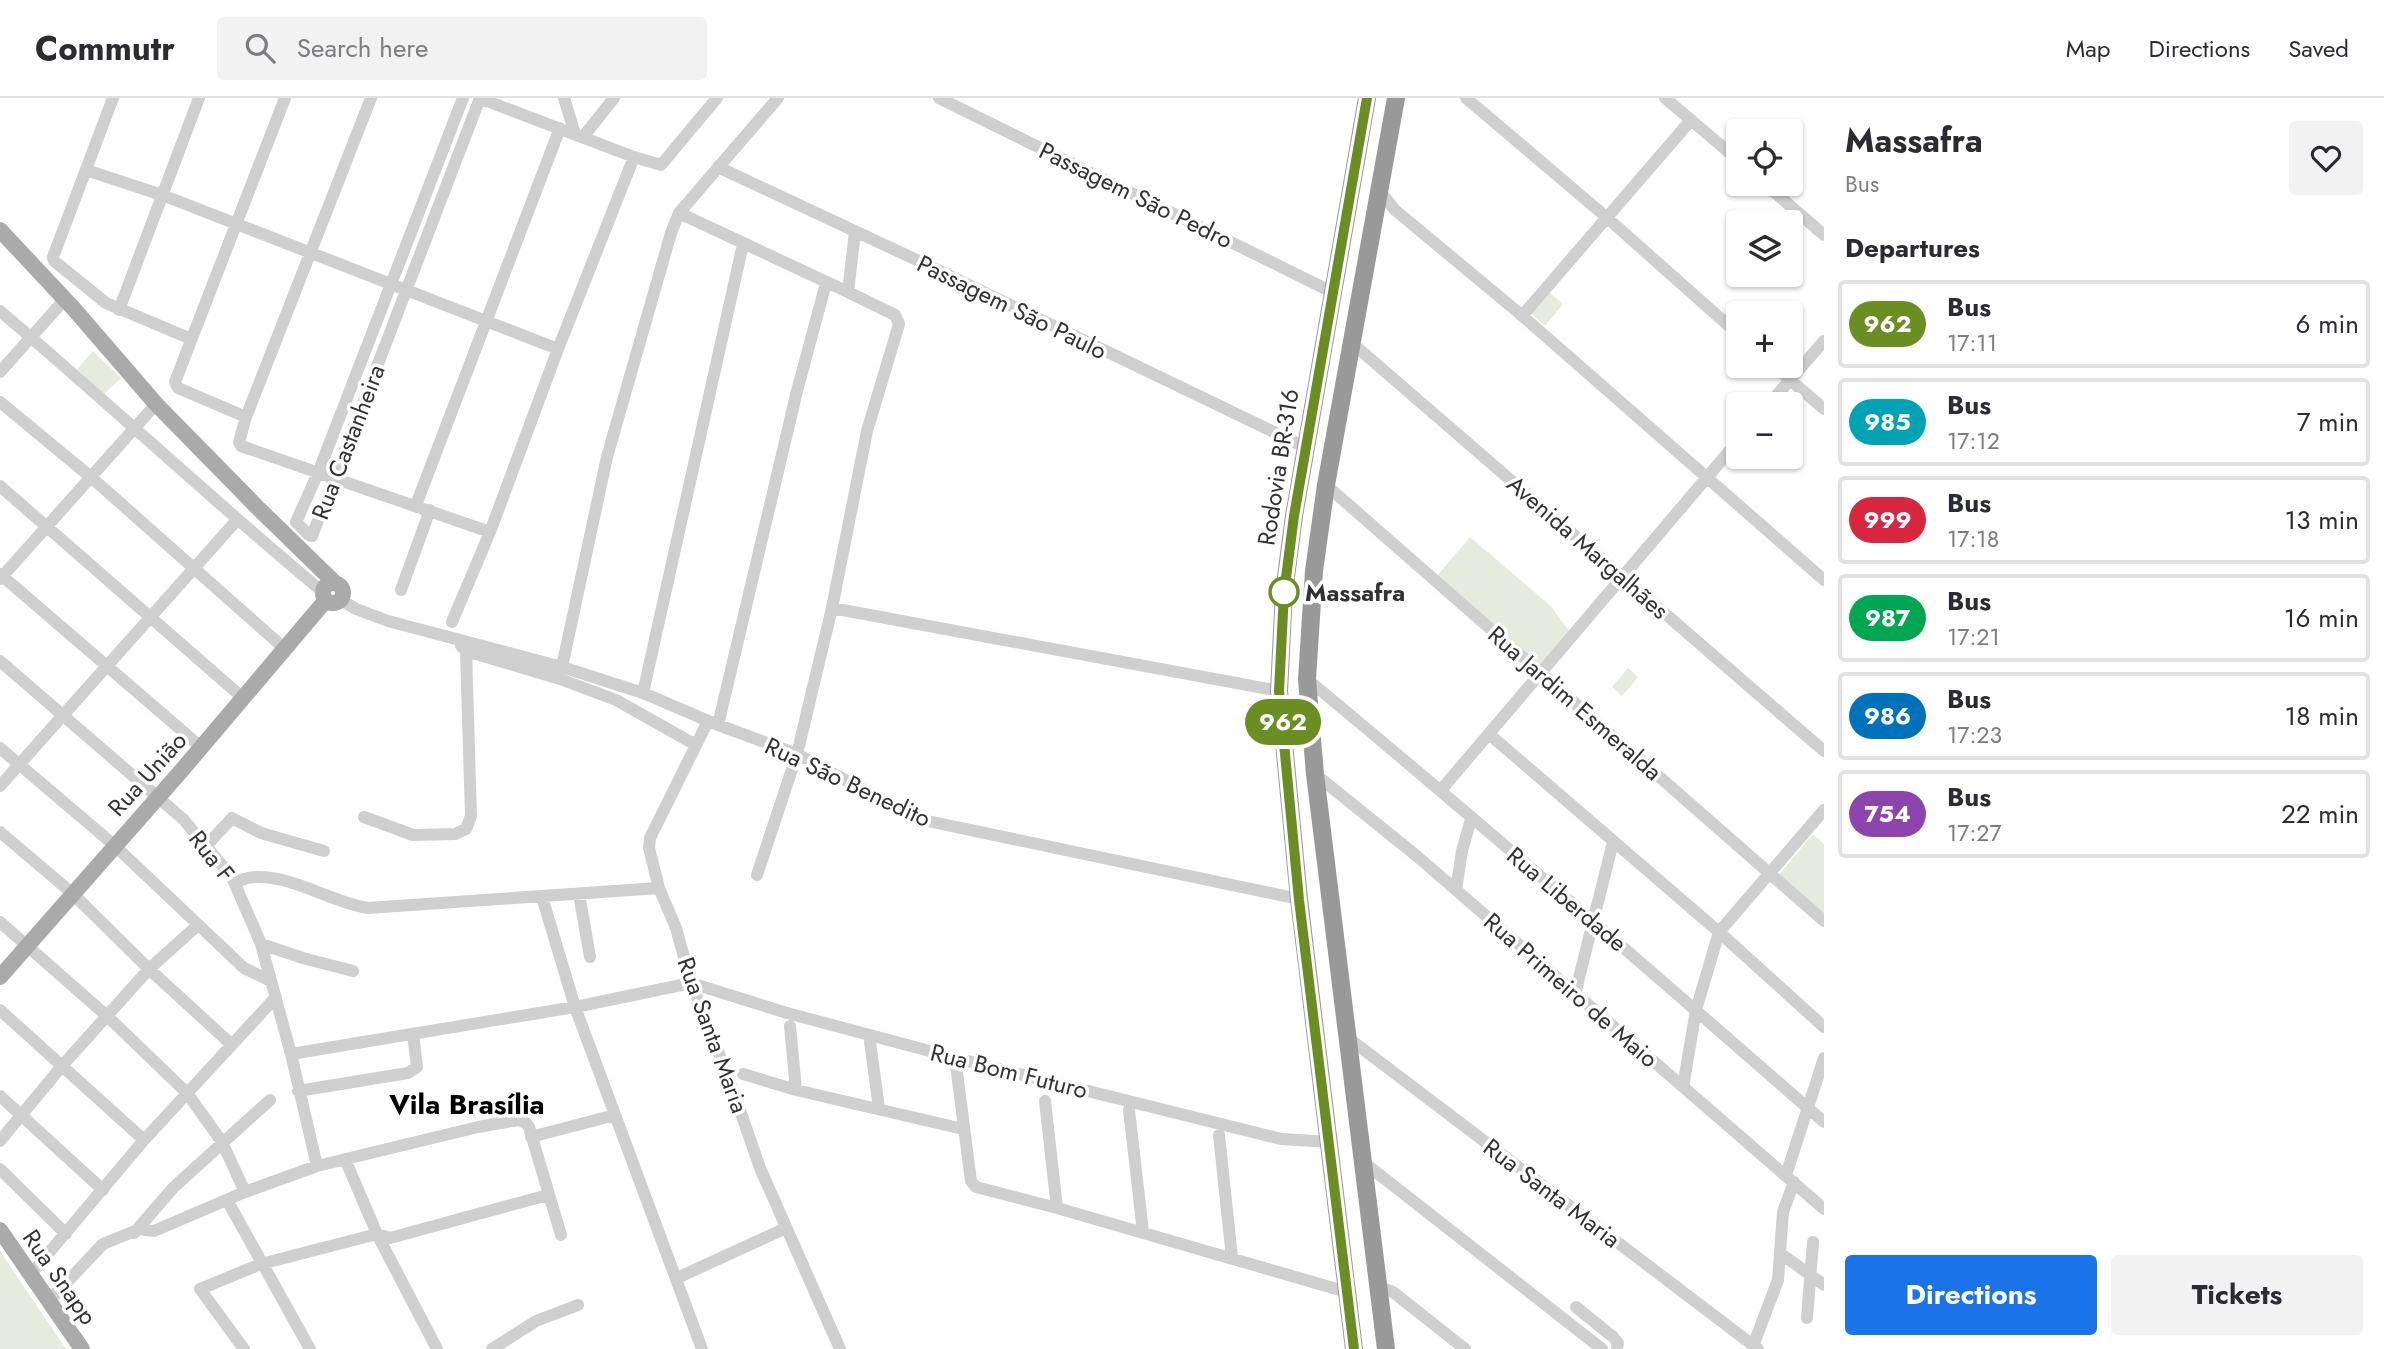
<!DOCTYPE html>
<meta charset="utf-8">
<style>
body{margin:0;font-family:Jost,sans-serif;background:#f2f2f3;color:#2b2b33;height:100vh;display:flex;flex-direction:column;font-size:26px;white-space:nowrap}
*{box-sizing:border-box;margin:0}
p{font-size:23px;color:#7c7c81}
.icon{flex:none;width:38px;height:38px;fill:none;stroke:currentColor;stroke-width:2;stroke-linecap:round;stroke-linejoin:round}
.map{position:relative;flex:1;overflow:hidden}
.panel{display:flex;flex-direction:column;background:#fff;width:560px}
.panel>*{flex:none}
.badge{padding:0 14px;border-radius:23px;font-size:24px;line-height:46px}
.tools{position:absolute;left:1726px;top:21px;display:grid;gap:14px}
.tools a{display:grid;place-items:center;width:77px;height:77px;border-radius:7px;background:#fff;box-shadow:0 2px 5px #0004;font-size:35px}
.map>.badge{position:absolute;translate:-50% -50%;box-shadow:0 0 0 4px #fff}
h2{padding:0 21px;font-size:26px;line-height:63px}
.round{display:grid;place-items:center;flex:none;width:74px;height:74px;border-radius:7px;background:#f2f2f3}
.head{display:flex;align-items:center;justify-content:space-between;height:119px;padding:0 21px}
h1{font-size:33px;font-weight:700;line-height:52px}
.button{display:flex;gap:14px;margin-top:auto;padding:14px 21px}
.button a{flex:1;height:80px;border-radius:7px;background:#1a73e8;color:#fff;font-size:28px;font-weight:700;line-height:80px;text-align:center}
.button a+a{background:#f2f2f3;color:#2b2b33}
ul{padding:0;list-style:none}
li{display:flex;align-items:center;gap:21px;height:88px;margin:0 14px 10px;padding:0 7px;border:4px solid #e1e1e2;border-radius:7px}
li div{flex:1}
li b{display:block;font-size:26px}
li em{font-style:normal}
li .badge{min-width:77px;font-weight:700;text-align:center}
header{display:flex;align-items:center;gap:42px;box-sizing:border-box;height:98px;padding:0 35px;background:#fff;border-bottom:2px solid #e1e1e2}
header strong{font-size:33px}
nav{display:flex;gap:38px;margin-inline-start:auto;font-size:24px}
.search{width:490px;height:63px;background:#f2f2f3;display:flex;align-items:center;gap:18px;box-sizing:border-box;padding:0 24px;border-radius:7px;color:#7c7c81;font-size:26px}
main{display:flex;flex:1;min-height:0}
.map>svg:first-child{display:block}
</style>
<header>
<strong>Commutr</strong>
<div class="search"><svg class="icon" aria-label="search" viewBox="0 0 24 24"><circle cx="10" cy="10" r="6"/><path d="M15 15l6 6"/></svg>Search here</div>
<nav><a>Map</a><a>Directions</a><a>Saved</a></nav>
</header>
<main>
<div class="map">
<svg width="1824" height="1251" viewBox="0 0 1824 1251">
<rect width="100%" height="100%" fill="#fff"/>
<path fill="#e6ebde" d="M1548,193l15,13 -18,22 -16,-14z
M93,253l28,27 -17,16 -27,-25z
M1470,439l81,69 18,25 -30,35 -102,-90z
M1628,570l10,9 -16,19 -10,-9z
M1813,736l11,10v69l-47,-36z
M0,1153l66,98h-66z"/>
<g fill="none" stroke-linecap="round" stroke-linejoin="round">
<path stroke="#cfcfcf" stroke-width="12" d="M113,0l-60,159 1,4 52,42 85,36
M371,0l-125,319 -7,25 2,4 249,86
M463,0l-145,375 -22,49 13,13 3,1 168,-438
M479,0l155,59 27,8 56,-67
M564,0l11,36
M939,0l393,194
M1466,0l139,118 133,118
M1665,0l73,62
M583,39l31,-39
M718,69l203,95 384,185
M86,72l76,25 396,154
M1765,86l59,51
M1379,92l16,20 124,103 305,267
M679,115l169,79 47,23 4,9 -32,107 -35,177 -35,146 -40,121
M848,194l7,-60
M119,212l80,-212
M0,213c109,92 213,190 323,281
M1522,218l169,-196
M1352,245l472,408
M1774,268l50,43
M0,274l65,-73
M0,304l92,76 193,171
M1769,306l55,-63
M246,319l-68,-29 -3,-6 110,-284
M1326,387l498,436
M0,388l243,212
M416,407l144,-377
M0,476l201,173
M0,481l156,-175
M401,492l29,-80
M341,502l15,9 32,12 174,46 81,26 75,32 79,29 121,65 381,80
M832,510l447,83
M452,524l38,-90 68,-183 76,-192
M461,548l5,5 94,28 56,21 80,45
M0,563l183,158 49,58 29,67 30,110 26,112
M562,569l45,-210 64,-224 8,-20 99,-115
M1307,581c175,145 346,294 517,443
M643,595l100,-449
M708,623l-58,117 -1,10 10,40 17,40 15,55 40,101 29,84 80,181
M718,627l79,-334 29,-108
M1489,636l230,198 105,95
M0,650l114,97 130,123 27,13
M1315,676l103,83 406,352
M0,688l237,-266
M1441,692l297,-349
M364,719l49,18 42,-1 11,-5 5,-13 -5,-165
M0,734l72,61 77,76 83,76
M206,748l26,-28 29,15 63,18
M234,784c7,-2 15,-5 22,-5 39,-1 74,25 112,31l291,-20
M1456,792l6,-39 9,-32
M579,796l11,63
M542,799l33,110 127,342
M0,824l107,94 80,77 35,49 23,50
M261,846l42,14 50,13
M1575,896l38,-152
M0,912l144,130
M790,928l6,64
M1347,939l411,312
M870,944l9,66
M291,956l284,-47 116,-24 96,30 184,49 310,77 49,3
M956,967l15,116 5,6 81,21 290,84
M743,976l53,16 167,39
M1683,989l13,-77 23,-78 105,-122
M298,993l110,-18 9,-6 -4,-33
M0,998l103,94
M1045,1003l12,107
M1129,1012l14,122
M1219,1037l13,123
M531,1039l84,-22
M0,1043l62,-75 87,-97 49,-44
M345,1061l32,75 60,115
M1362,1063l240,188
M0,1071l66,65
M1786,1077l38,-117
M227,1102l83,149
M134,1135l40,-46 96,-87
M1780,1155l44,32
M30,1177l114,-135 132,-143
M677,1180l109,-50
M1378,1188l15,6 72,57
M49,1203l54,-57 37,-15 14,2 91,-39 72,-26 161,-39 40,-7 8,3 3,4 32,108
M1576,1209l37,30 5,6 -1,6
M1807,1220l6,-76
M1753,1248l25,-66 5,-68 11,-30
M244,1251l-44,-60 61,-25 116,-30 13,4 158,-43
M492,1251l44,-28 42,-16"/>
<path stroke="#aaa" stroke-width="16" d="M0,132l74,79 82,95 103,105 76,74
M323 495a10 10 0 1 1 20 0a10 10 0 1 1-20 0Z
M0,879l182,-207 144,-170
M0,1132l82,119"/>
<path stroke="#999" stroke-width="18" d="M1354,1251l-55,-450 -20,-208 5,-99 10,-76 73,-418
M1386,1251l-71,-575 -8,-95 7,-108 12,-86 70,-387"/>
</g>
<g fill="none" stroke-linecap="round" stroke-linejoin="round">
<g stroke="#fff" stroke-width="16">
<path id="line" d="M1354,1251l-55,-449 -20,-209 5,-98 10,-77 73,-418"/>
</g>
<use href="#line" stroke="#6b8e23" stroke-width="10"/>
</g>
<circle fill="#fff" stroke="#6b8e23" stroke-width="3.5" cx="1284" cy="494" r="14"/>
<g text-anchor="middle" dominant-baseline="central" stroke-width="7" stroke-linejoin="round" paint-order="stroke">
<g font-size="24" fill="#323232" stroke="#fff">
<text transform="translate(1136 97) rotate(26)">Passagem São Pedro</text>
<text transform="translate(1012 209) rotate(26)">Passagem São Paulo</text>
<text transform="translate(348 344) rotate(-69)">Rua Castanheira</text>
<text transform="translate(1278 369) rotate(-81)">Rodovia BR-316</text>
<text transform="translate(1588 449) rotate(41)">Avenida Margalhães</text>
<text transform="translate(1575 605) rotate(41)">Rua Jardim Esmeralda</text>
<text transform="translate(147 676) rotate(-48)">Rua União</text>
<text transform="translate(848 684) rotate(25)">Rua São Benedito</text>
<text transform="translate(212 758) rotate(52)">Rua F</text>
<text transform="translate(1567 801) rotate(40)">Rua Liberdade</text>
<text transform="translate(1571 892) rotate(41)">Rua Primeiro de Maio</text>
<text transform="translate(713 937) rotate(70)">Rua Santa Maria</text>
<text transform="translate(1009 973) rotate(14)">Rua Bom Futuro</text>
<text transform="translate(1552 1095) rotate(37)">Rua Santa Maria</text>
<text transform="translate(60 1179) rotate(55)">Rua Snapp</text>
</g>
<g font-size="24" font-weight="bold" fill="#323232" stroke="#fff" text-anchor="start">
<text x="1305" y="494">Massafra</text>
</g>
<g font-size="28" font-weight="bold" fill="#000" stroke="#fff">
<text x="467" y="1006">Vila Brasília</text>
</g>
</g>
</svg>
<div class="tools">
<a><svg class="icon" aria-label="locate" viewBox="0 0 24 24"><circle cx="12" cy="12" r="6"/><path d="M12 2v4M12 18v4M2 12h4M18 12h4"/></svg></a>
<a><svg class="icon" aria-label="layers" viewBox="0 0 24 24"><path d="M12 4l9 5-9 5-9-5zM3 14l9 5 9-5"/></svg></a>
<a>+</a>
<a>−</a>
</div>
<b class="badge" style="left:1283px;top:624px;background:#6b8e23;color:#fff">962</b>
</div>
<section class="panel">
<div class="head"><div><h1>Massafra</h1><p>Bus</p></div><a class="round"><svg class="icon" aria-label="heart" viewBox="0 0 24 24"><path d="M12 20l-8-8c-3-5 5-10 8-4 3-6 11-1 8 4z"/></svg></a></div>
<h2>Departures</h2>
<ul>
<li><span class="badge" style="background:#6b8e23;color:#fff">962</span><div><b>Bus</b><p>17:11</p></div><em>6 min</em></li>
<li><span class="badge" style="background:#00a3b4;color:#fff">985</span><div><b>Bus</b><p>17:12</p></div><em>7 min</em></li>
<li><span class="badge" style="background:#d7263d;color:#fff">999</span><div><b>Bus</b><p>17:18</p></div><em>13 min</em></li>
<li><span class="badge" style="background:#00a651;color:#fff">987</span><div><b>Bus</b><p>17:21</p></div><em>16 min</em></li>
<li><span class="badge" style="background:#0072bc;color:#fff">986</span><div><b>Bus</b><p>17:23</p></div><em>18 min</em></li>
<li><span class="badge" style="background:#8e44ad;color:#fff">754</span><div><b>Bus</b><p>17:27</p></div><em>22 min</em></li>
</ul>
<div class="button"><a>Directions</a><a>Tickets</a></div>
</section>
</main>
